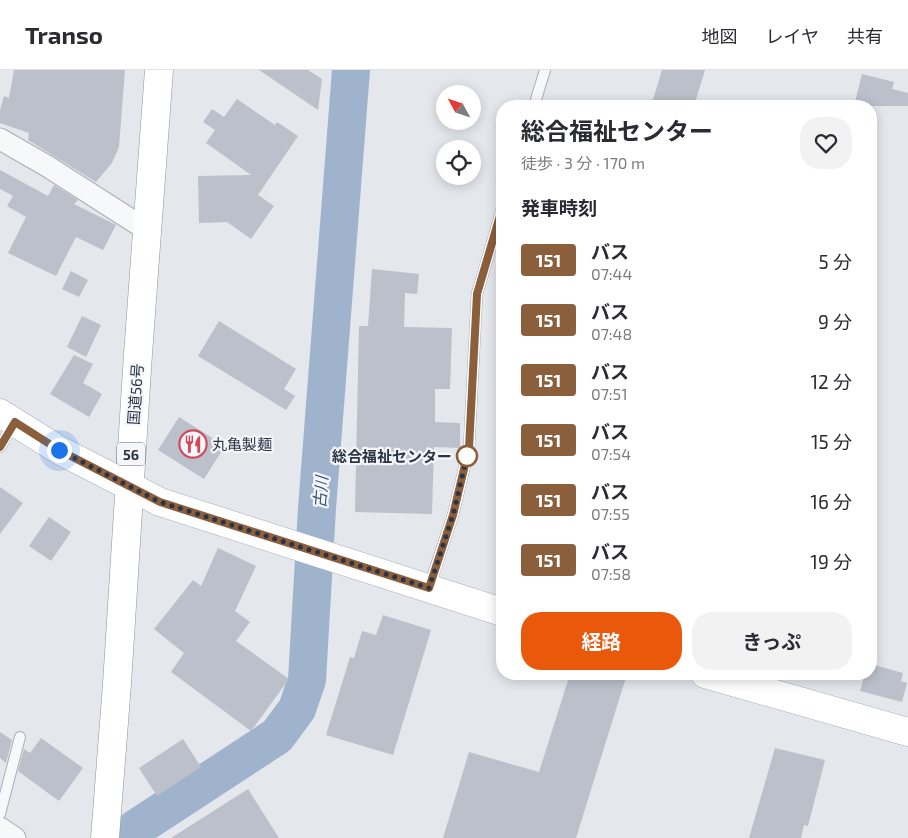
<!DOCTYPE html>
<html lang="ja">
<meta charset="utf-8">
<style>
body{margin:0;font-family:"Exo 2","Noto Sans JP",sans-serif;background:#f2f2f3;color:#2b2b33;height:100vh;display:flex;flex-direction:column;font-size:19px;white-space:nowrap}
*{box-sizing:border-box;margin:0}
p{font-size:16px;color:#7c7c81}
.icon{flex:none;width:28px;height:28px;fill:none;stroke:currentColor;stroke-width:2;stroke-linecap:round;stroke-linejoin:round}
.map{position:relative;flex:1;overflow:hidden}
.panel{position:absolute;left:496px;top:30px;width:381px;height:580px;display:flex;flex-direction:column;background:#fff;border-radius:20px;box-shadow:0 2px 12px #0003}
.panel>*{flex:none}
.badge{padding:0 10px;border-radius:4px;font-size:18px;line-height:32px}
.needle{width:32px;rotate:310deg}
.controls{position:absolute;left:436px;top:15px;display:grid;gap:10px}
.controls a{display:grid;place-items:center;width:45px;height:45px;border-radius:50%;background:#fff;box-shadow:0 2px 12px #0003;font-size:25px}
.you{position:absolute;width:25px;height:25px;margin:-12px;border:4px solid #fff;border-radius:50%;background:#1a73e8;box-shadow:0 0 0 8px #1a73e833}
.map>.badge{position:absolute;translate:-50% -50%;box-shadow:0 0 0 2px #fff}
h2{padding:0 25px;font-size:19px;line-height:45px}
.round{display:grid;place-items:center;flex:none;width:52px;height:52px;border-radius:20px;background:#f2f2f3}
.head{display:flex;align-items:center;justify-content:space-between;height:85px;padding:0 25px}
h1{font-size:24px;font-weight:700;line-height:38px}
.button{display:flex;gap:10px;margin-top:auto;padding:10px 25px}
.button a{flex:1;height:58px;border-radius:20px;background:#ea580c;color:#fff;font-size:20px;font-weight:700;line-height:58px;text-align:center}
.button a+a{background:#f2f2f3;color:#2b2b33}
ul{padding:0;list-style:none}
li{display:flex;align-items:center;gap:15px;height:60px;padding:0 25px}
li div{flex:1}
li b{display:block;font-size:19px}
li em{font-style:normal}
li .badge{min-width:55px;font-weight:700;text-align:center}
header{display:flex;align-items:center;gap:30px;box-sizing:border-box;height:70px;padding:0 25px;background:#fff;border-bottom:1px solid #e1e1e2}
header strong{font-size:24px}
nav{display:flex;gap:28px;margin-inline-start:auto;font-size:18px}
.map>svg:first-child{display:block}
</style>
<header>
<strong>Transo</strong>
<nav><a>地図</a><a>レイヤ</a><a>共有</a></nav>
</header>
<div class="map">
<svg width="908" height="768" viewBox="0 0 908 768">
<rect width="100%" height="100%" fill="#e4e7ec"/>
<g fill="none" stroke-linecap="round" stroke-linejoin="round">
<path stroke="#9fb4cc" stroke-width="38" d="M135,759l142,-93 20,-27 10,-29 10,-172 34,-438"/>
</g>
<path fill="#bbc0ca" d="M14,0h111l-6,77 -7,16 -16,19 -68,-42 1,-7 -29,-10v-13l4,-14 5,2z
M259,0h49l14,9 -4,31z
M662,0h43l-11,36h-43z
M862,4l32,8 -2,7 16,4v13h-54z
M237,29l38,26 2,-3 21,14 -40,59 16,11 -23,33 -24,-17 -28,1 -1,-47 53,-1 -45,-32 9,-13 -12,-8 9,-13 12,8z
M0,100l48,26 6,-11 24,15 -4,4 42,21 -13,25 -27,-13 -20,39 -48,-23 18,-36 -19,-11 6,-10 -13,-7z
M372,199l47,5 -2,20 -12,-1 -1,34 48,1 -2,61h-15v33l25,1v25l-26,-1 -2,67 -77,-2 4,-186h9z
M71,201l17,9 -9,17 -17,-8z
M82,246l19,9 -15,32 -19,-10z
M219,251l77,48 -12,20 11,7 -9,14 -88,-54z
M74,285l19,9 -10,19 19,11 -13,23 -39,-23z
M179,347l46,29 -21,33 -46,-29z
M0,417l23,16 -23,31z
M49,447l22,15 -20,29 -22,-15z
M218,478l38,18 -21,45 15,11 -14,19 53,38 -38,52 -80,-59 13,-19 -30,-24 39,-49 8,6z
M383,545l48,15 -38,125 -67,-20 24,-78 4,1 8,-27 14,4z
M871,594l32,9 -2,8 6,2 -5,19 -42,-11 5,-17h6z
M570,604h57l-51,164h-133l26,-86 70,20z
M0,662l12,8 -6,23 -6,-5z
M41,668l42,30 -24,33 -41,-30 6,-22 6,4z
M183,669l18,28 -44,29 -18,-28z
M775,678l50,12 -17,66 -4,-1 -3,13h-52z
M248,719l31,49h-108z"/>
<g fill="none" stroke-linecap="round" stroke-linejoin="round">
<g stroke="#a9aeb7" stroke-width="12">
<path id="lane" d="M534,36l11,-36
M0,377l14,-24
M429,517l24,-72 16,-67 8,-154 25,-85
M0,744l20,-77"/>
</g>
<g stroke="#a9aeb7" stroke-width="23">
<path id="street" d="M0,69l47,27 100,64
M0,758l15,10"/>
</g>
<g stroke="#a9aeb7" stroke-width="29">
<path id="secondary" d="M0,343l59,37 101,52 342,110
M705,604l203,58"/>
</g>
<g stroke="#8b94a3" stroke-width="29">
<path id="highway" d="M105,768l12,-154 21,-330 21,-284"/>
</g>
<use href="#lane" stroke="#f7f8fa" stroke-width="10"/>
<use href="#street" stroke="#f7f8fa" stroke-width="21"/>
<use href="#secondary" stroke="#fff" stroke-width="28"/>
<use href="#highway" stroke="#fff" stroke-width="28"/>
</g>
<g fill="none" stroke-linecap="round" stroke-linejoin="round">
<g stroke="#fff" stroke-width="11">
<path id="line" d="M0,377l15,-25 44,28 101,52 269,86 24,-73 16,-67 8,-154 25,-85"/>
</g>
<use href="#line" stroke="#8b5e3c" stroke-width="8"/>
<path stroke="#2b3445" stroke-width="5" stroke-dasharray="0 9" d="M59,380l101,52 269,86 24,-73 14,-59"/>
</g>
<defs>
<g id="restaurant-ring" transform="scale(1.4375)"><circle r="9.5" fill="#f4f6f9" stroke="#d1495b" stroke-width="1.5"/><path d="M-5-6h1v4h1v-4h1v4h1v-4h1v5L-1.5 .5V6h-2V.5L-5-1ZM5-6V6H3V1.5H1.5Q1.5-4 5-6Z" fill="#d1495b"/></g>
</defs>
<g fill-rule="evenodd">
<use href="#restaurant-ring" x="193" y="374"/>
</g>
<circle fill="#fff" stroke="#8b5e3c" stroke-width="2.5" cx="467" cy="386" r="10"/>
<g text-anchor="middle" dominant-baseline="central" stroke-width="4.5" stroke-linejoin="round" paint-order="stroke">
<rect fill="#f4f6f9" stroke="#676e7b" stroke-width="1" x="117" y="372.5" width="28" height="23" rx="4"/>
<g font-size="14" font-weight="bold" fill="#2b3445">
<text x="131" y="384">56</text>
</g>
<g font-size="15" fill="#2b3445" stroke="#f4f6f9">
<text transform="translate(135 324) rotate(-86)">国道56号</text>
</g>
<g font-size="15" fill="#2b3445" stroke="#f4f6f9" text-anchor="start">
<text x="212" y="374">丸亀製麺</text>
</g>
<g font-size="15" font-weight="bold" fill="#2b3445" stroke="#f4f6f9" text-anchor="end">
<text x="452" y="386">総合福祉センター</text>
</g>
<g font-size="16" font-style="italic" fill="#34527a" stroke="#f4f6f9">
<text transform="translate(320 422) rotate(-86)">古川</text>
</g>
</g>
</svg>
<div class="controls">
<a><svg class="needle" viewBox="-14 -14 28 28"><path d="M0-13l5 13h-10z" fill="#e53935"/><path d="M0 13l5-13h-10z" fill="#7c7c81"/></svg></a>
<a><svg class="icon" aria-label="locate" viewBox="0 0 24 24"><circle cx="12" cy="12" r="6"/><path d="M12 2v4M12 18v4M2 12h4M18 12h4"/></svg></a>
</div>
<div class="you" style="left:59px;top:380px"></div>
<section class="panel">
<div class="head"><div><h1>総合福祉センター</h1><p>徒歩 · 3 分 · 170 m</p></div><a class="round"><svg class="icon" aria-label="heart" viewBox="0 0 24 24"><path d="M12 20l-8-8c-3-5 5-10 8-4 3-6 11-1 8 4z"/></svg></a></div>
<h2>発車時刻</h2>
<ul>
<li><span class="badge" style="background:#8b5e3c;color:#fff">151</span><div><b>バス</b><p>07:44</p></div><em>5 分</em></li>
<li><span class="badge" style="background:#8b5e3c;color:#fff">151</span><div><b>バス</b><p>07:48</p></div><em>9 分</em></li>
<li><span class="badge" style="background:#8b5e3c;color:#fff">151</span><div><b>バス</b><p>07:51</p></div><em>12 分</em></li>
<li><span class="badge" style="background:#8b5e3c;color:#fff">151</span><div><b>バス</b><p>07:54</p></div><em>15 分</em></li>
<li><span class="badge" style="background:#8b5e3c;color:#fff">151</span><div><b>バス</b><p>07:55</p></div><em>16 分</em></li>
<li><span class="badge" style="background:#8b5e3c;color:#fff">151</span><div><b>バス</b><p>07:58</p></div><em>19 分</em></li>
</ul>
<div class="button"><a>経路</a><a>きっぷ</a></div>
</section>
</div>
